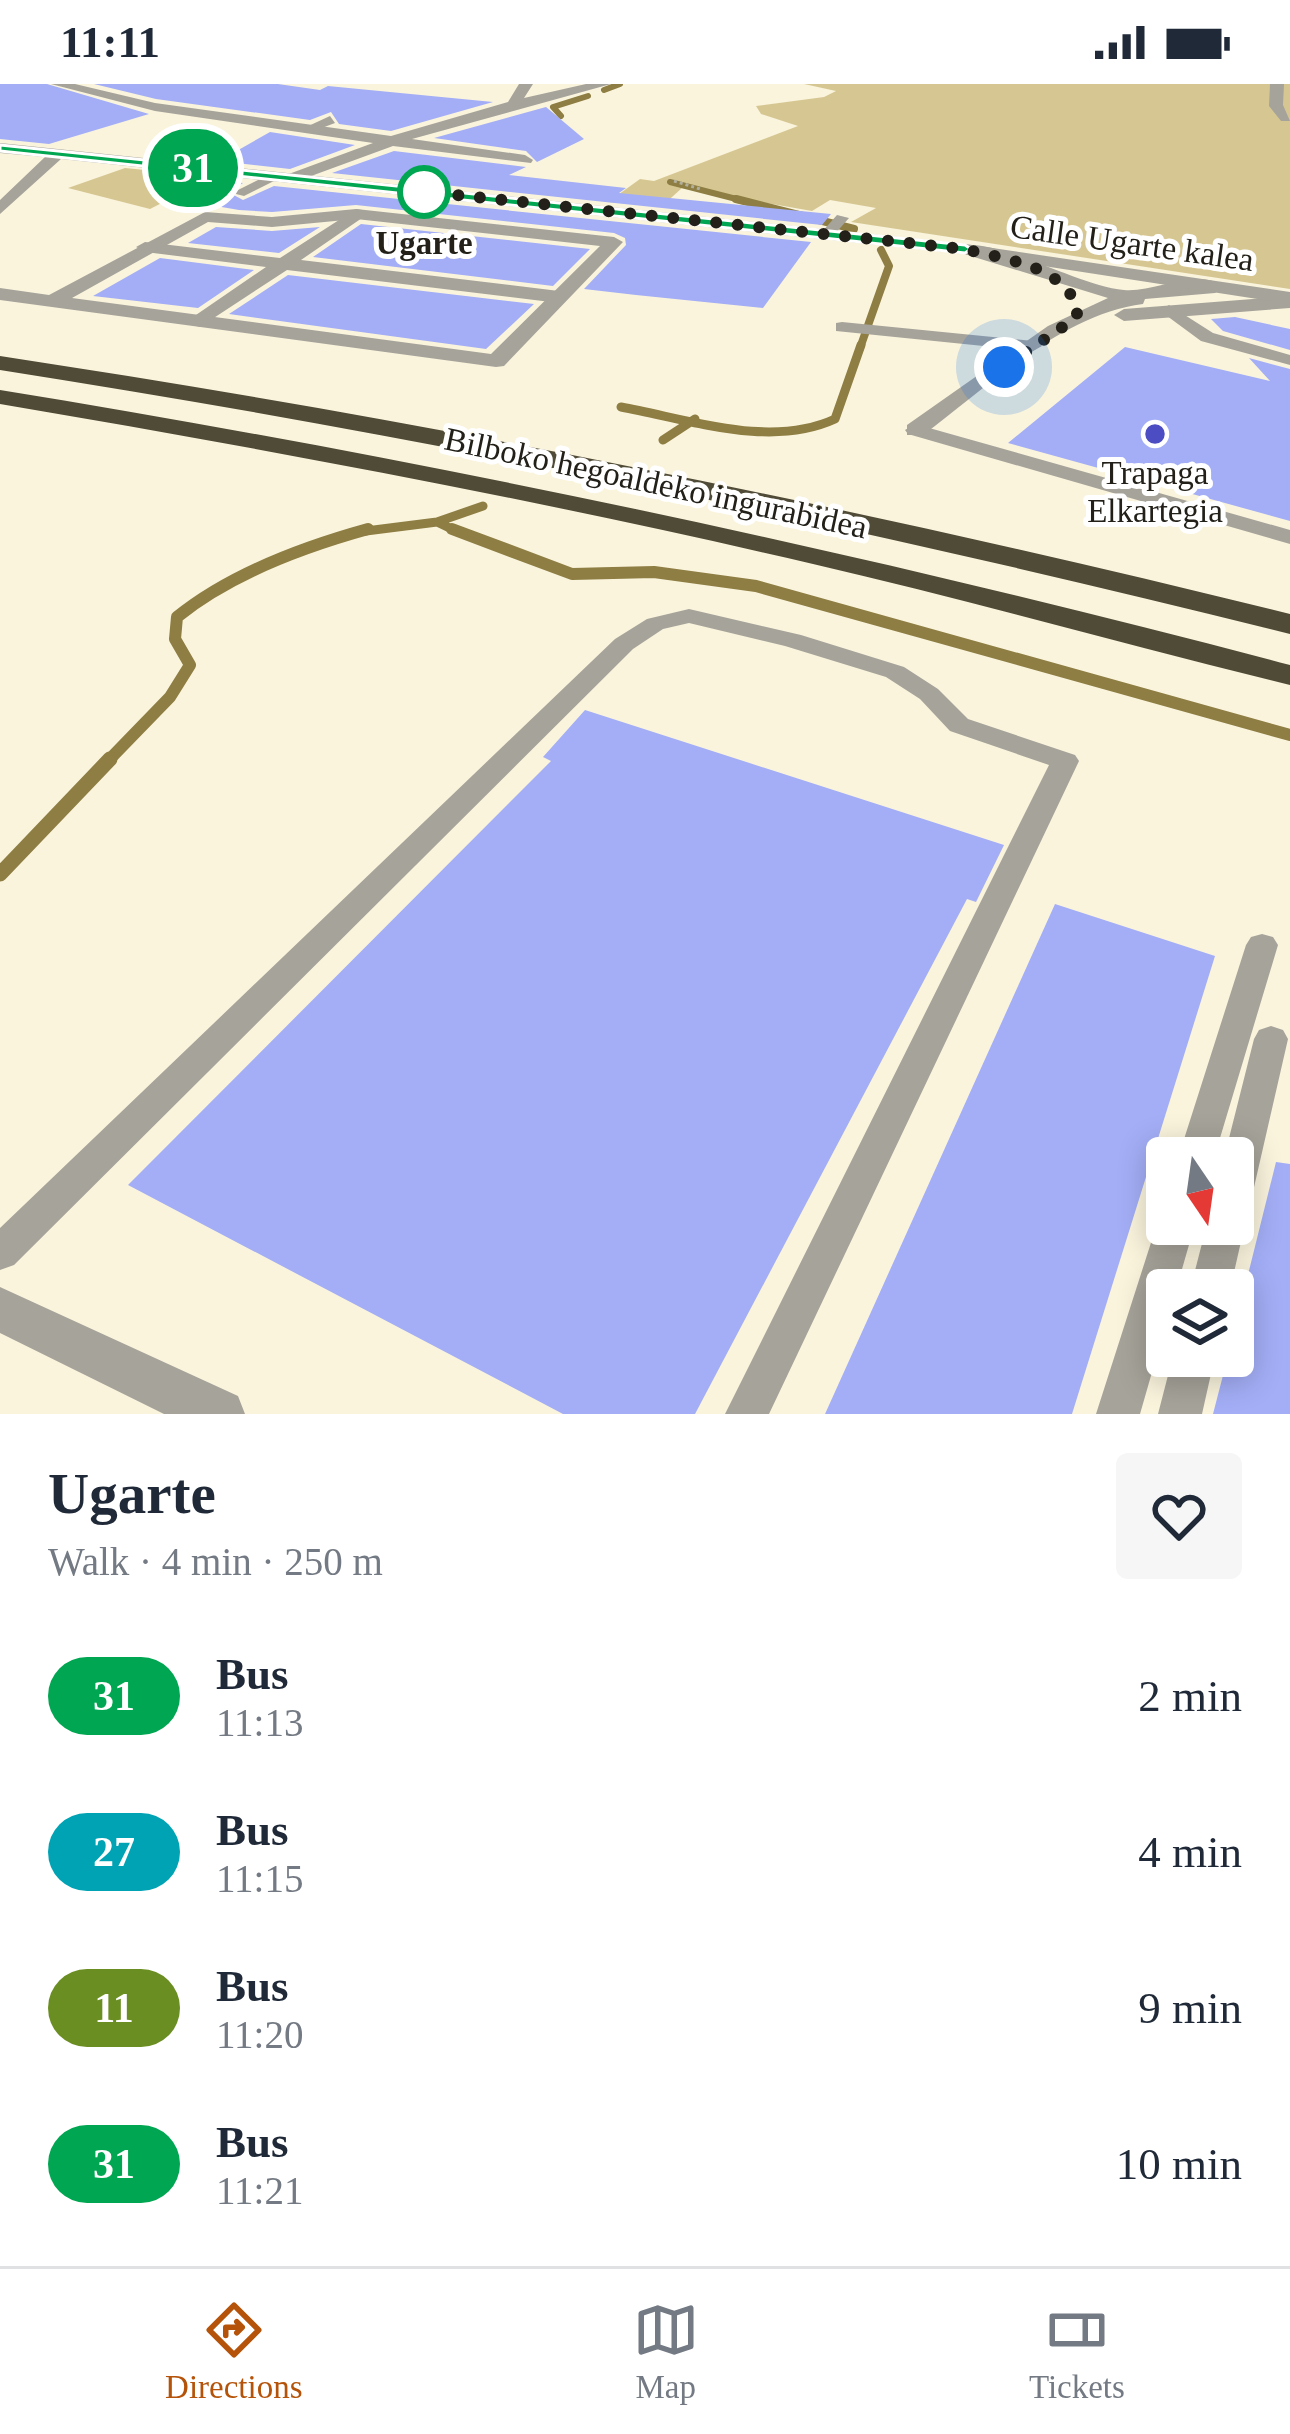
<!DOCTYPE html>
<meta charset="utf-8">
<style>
body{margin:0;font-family:Georgia,serif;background:#f6f6f7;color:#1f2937;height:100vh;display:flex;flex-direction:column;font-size:45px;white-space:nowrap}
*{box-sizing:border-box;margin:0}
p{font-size:39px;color:#747a83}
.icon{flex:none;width:66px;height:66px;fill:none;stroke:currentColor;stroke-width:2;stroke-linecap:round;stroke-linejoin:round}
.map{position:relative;height:1330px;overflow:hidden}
.panel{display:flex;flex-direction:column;background:#fff;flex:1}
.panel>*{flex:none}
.badge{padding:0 24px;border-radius:39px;font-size:42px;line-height:78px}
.needle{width:78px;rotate:167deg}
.fabs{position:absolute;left:1146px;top:1053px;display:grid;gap:24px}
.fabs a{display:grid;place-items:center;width:108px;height:108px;border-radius:12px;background:#fff;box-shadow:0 6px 30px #0003;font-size:60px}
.you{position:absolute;width:60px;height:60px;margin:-30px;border:9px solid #fff;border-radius:50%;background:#1a73e8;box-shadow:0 0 0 18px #1a73e833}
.map>.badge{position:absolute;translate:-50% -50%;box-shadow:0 0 0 6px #fff}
.round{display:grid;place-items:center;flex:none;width:126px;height:126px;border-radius:12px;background:#f6f6f7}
.summary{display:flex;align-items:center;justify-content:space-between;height:204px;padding:0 48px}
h1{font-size:57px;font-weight:700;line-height:90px}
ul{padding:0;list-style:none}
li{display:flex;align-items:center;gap:36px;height:156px;padding:0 48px}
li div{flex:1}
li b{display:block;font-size:45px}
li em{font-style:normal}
li .badge{min-width:132px;font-weight:700;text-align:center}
.status{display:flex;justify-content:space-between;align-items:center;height:84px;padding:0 60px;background:#fff;direction:ltr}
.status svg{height:33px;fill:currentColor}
.menu{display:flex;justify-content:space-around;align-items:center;height:168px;border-top:3px solid #e0e1e3;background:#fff;font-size:33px;color:#747a83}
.menu a{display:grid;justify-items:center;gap:6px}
.menu .current{color:#b45309}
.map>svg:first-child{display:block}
</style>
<div class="status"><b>11:11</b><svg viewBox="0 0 49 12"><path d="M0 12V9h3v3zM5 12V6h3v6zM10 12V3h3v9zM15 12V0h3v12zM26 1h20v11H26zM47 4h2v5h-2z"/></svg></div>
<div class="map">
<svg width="1290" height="1330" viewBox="0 0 1290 1330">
<rect width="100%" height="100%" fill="#faf4dd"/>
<path fill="#d6c792" d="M804,0h486v205l-439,-67 25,-14 -46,-8 -18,11 -130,-23 -20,18 -54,-4 32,-23 14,2 144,-55 -37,-12 -5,-8 68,-9 12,-6z
M125,84l71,7 -12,6 15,3 -49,25 -82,-21z"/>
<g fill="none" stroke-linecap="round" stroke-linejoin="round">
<path stroke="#8e7e43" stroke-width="6" d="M604,6l16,-6
M561,32l-8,-9 35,-11
M670,98l78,20"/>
<path stroke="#8e7e43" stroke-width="8" d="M736,115l118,30
M860,264l29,-82 -8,-16"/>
<path stroke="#8e7e43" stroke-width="9" d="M621,323c67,12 149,42 214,12l26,-74
M663,356l32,-21
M437,438l21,10
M358,448l79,-10 46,-16"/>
<path stroke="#8e7e43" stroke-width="12" d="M452,445l120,45 82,-2 102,14 534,149
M107,678l63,-65 20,-32 -15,-26 2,-22c53,-43 126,-70 191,-88"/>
<path stroke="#8e7e43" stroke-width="15" d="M0,790l110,-115"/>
</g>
<path fill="#a3aef6" d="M0,0h47l102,30 -100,30 -49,-5z
M94,0h184l42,6 8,-4 165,16 -102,29 -52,-7 -8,-12 -21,8 -154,-21z
M546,23l38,32 -47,23 -11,-11 -92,-13z
M270,48l85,13 -65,24 -71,-8z
M394,67l132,16 -17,8 117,13 -7,5 212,21 -9,11 -490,-52z
M191,93l52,6 -15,9 15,8 31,-14 537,56 -48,66 -127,-13 -52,-6 42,-44 -1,-7 -11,-5 -258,-28 -84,7 -33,-2 -81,-14z
M361,140l229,25 -37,37 -240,-29z
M216,143l56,4 48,-4 -41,26 -91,-10z
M160,174l94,12 -56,38 -105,-12z
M288,191l246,29 -48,45 -257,-35z
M1235,233l55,12v21l-67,-19 -12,-12z
M1125,263l145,34 -21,-23 41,11v152l-282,-78z
M585,626l419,135 -28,57 -9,-3 -272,515h-132l-435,-229 423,-424 -8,-4z
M1055,820l160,52 -143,458h-247z
M1276,1078l14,2v250h-77l15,-58h5v-21z"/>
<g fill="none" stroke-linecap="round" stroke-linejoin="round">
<path stroke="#b3af9d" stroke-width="3" stroke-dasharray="3 3" stroke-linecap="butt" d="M674,97l26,8"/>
<path fill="#a6a39a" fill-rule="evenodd" d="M272,89l12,3 -40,20 -12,-3z
M837,131l12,3 -16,18h-10l-2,-3z
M1169,221l44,28 77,22v10l-89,-24 -38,-28 -2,-3z
M842,238l191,19 9,5 -9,5 -197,-20v-8z
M915,340l375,106v14l-382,-110 -3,-4z
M689,525l112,26 103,32 34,22 30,30 107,36 4,6 -310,653h-44l324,-649 -99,-34 -30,-32 -34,-22 -101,-31 -96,-23 -26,6 -30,20 -619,616 -14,5v-42l615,-589 32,-20z
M1262,850l11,3 5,8 -64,213h-36l68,-213 5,-8z
M1271,942l12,4 5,9 -36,157 -6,11 -10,4 9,13 -15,66h-40l17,-66h26v-66h-9l30,-119 5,-9z
M1167,1127v13h28l-19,66h-9v30l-27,94h-44l61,-190z
M1173,1272h42l-13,58h-44z"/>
<path fill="#a6a39a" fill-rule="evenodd" d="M330,32l5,7 -24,9 -7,-4z
M356,125l6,1v8l-61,42 258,31 10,6 -10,6 -272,-33 -87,57 -7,-2v-8l73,-50 -121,-15 -9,-5 9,-5 135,16z"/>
<path fill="#a6a39a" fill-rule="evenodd" d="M51,0h24l80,19 236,33 117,-34 11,-18h14l-9,14 62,-14h25l-199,55 113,16 8,5 -2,3 -138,-17 -101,37 -8,-5 2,-3 87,-32 -218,-32z
M1270,0h14l-1,21 7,16h-9l-12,-15z
M356,125l258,28 9,5 -119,124 -8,1 -496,-67v-12l49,7 156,-83 67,5zM356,135l244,27 -109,108 -419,-56 136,-76 64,5z
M961,161c45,-4 115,40 163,45 31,3 72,-24 101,-3l-10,6 -70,6 -2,5c-81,10 -155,83 -220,131h-16v-10l141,-99 60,-28 -147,-45z
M1290,212v12l-166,13 -10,-6 10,-6z
M0,1203l238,109 7,18h-81l-164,-81z"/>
<path fill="#a6a39a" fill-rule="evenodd" d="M0,59l965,101 325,48v12l-325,-50 -904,-95 -61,55v-14l45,-43 -45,-4z"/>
<path fill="#504b37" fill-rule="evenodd" d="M0,272c434,66 864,152 1290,258v20c-427,-107 -855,-196 -1290,-264z
M0,306c435,71 864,162 1290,275v20c-159,-39 -317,-84 -477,-121 -269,-63 -541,-114 -813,-160z"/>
</g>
<path fill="#00a651" stroke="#fff" stroke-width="3" d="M0,61l965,100 6,4 -6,4 -965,-102z"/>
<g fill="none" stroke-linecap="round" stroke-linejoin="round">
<path stroke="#222018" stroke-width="12" stroke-dasharray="0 21.6" d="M424,108l-15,-2 556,59c40,11 97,15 113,60l-2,9 -72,49"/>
</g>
<circle fill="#fff" stroke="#00a651" stroke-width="6" cx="424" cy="108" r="24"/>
<circle fill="#4c4dc3" stroke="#fff" stroke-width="4.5" cx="1155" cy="350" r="12"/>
<g text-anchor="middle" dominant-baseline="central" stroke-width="10" stroke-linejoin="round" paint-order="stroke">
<g font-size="33" font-weight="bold" fill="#222018" stroke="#fff">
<text x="424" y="159">Ugarte</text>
</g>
<g font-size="33" fill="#222018" stroke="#fff">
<text transform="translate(1132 159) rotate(8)">Calle Ugarte kalea</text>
<text transform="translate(656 399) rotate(12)">Bilboko hegoaldeko ingurabidea</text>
</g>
<g font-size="33" fill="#222018" stroke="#fff">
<text x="1155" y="389">Trapaga<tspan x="1155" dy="38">Elkartegia</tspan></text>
</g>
</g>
</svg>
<div class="fabs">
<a><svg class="needle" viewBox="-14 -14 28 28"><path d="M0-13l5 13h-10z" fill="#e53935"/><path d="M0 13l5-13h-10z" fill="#747a83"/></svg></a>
<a><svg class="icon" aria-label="layers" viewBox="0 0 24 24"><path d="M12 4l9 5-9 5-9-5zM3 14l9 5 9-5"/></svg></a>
</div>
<div class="you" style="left:1004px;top:283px"></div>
<b class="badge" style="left:193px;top:84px;background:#00a651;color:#fff">31</b>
</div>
<section class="panel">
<div class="summary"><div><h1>Ugarte</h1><p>Walk · 4 min · 250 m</p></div><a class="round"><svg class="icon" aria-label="heart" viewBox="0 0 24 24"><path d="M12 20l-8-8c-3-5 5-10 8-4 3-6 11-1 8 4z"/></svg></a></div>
<ul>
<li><span class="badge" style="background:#00a651;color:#fff">31</span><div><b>Bus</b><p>11:13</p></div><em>2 min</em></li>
<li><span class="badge" style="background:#00a3b4;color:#fff">27</span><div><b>Bus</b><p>11:15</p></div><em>4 min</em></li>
<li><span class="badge" style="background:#6b8e23;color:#fff">11</span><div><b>Bus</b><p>11:20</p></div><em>9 min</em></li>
<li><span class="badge" style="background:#00a651;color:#fff">31</span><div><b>Bus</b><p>11:21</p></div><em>10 min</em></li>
</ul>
</section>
<nav class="menu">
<a class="current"><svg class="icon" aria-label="directions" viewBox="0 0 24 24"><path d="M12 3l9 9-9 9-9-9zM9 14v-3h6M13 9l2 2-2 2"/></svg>Directions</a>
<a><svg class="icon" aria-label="map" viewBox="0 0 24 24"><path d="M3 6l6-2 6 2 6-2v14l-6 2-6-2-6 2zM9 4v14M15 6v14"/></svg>Map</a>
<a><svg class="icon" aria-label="tickets" viewBox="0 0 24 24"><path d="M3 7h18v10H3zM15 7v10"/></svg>Tickets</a>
</nav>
